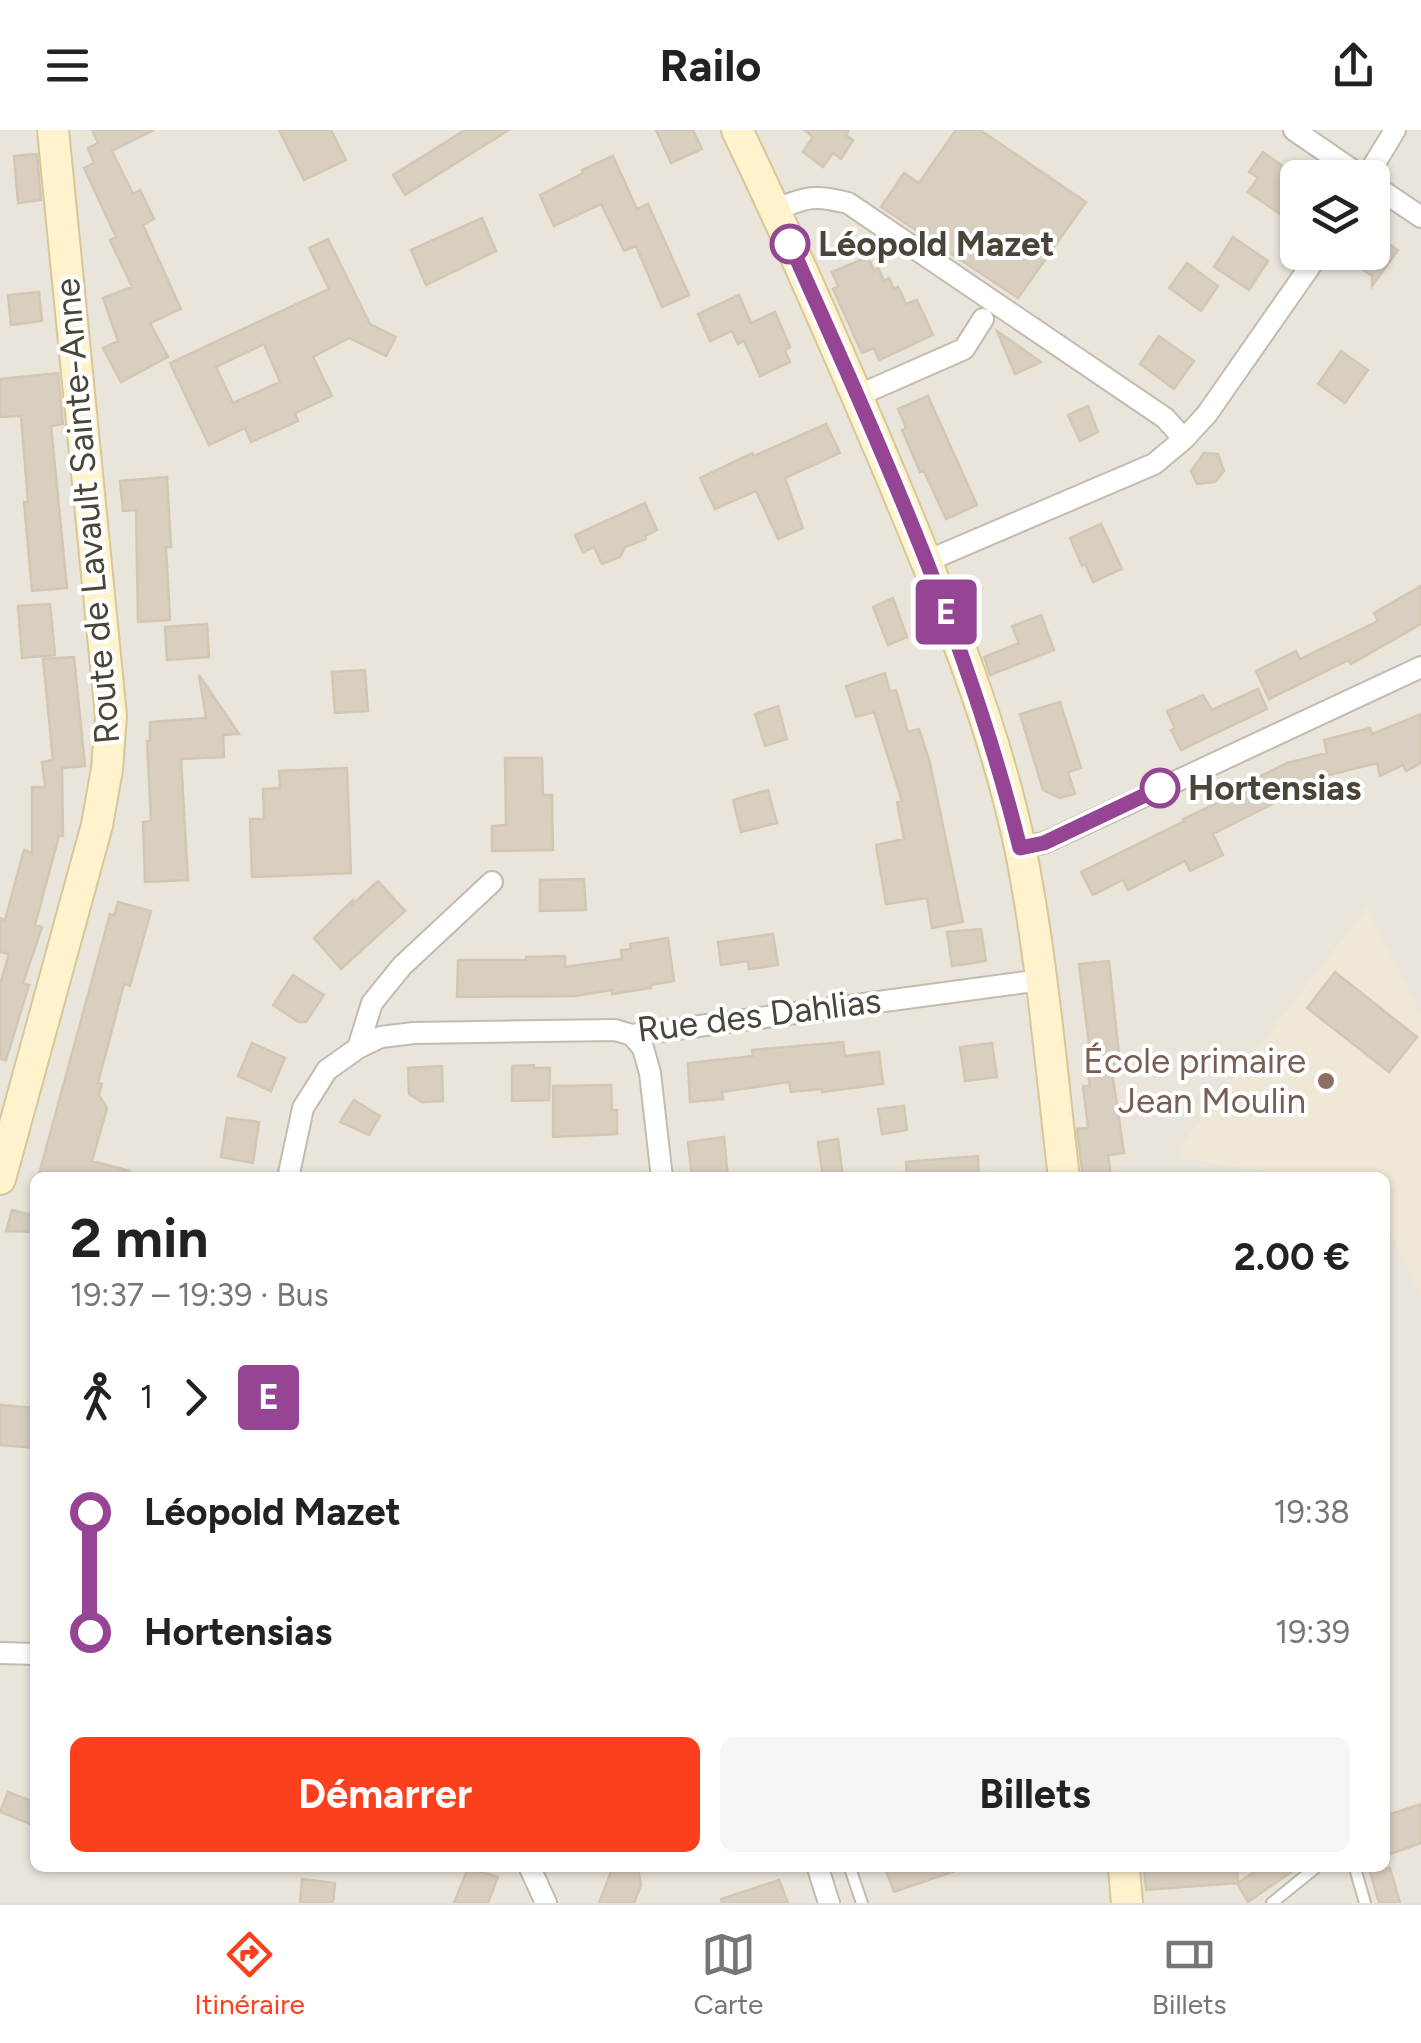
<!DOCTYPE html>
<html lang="fr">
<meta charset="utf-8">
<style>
body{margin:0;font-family:Figtree,sans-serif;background:#f6f6f6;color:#222;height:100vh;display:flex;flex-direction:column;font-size:38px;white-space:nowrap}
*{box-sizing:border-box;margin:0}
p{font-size:32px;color:#767676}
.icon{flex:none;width:55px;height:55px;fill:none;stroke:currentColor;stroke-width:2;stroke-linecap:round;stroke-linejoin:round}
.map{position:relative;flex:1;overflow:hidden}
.side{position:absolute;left:30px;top:1042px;width:1360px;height:700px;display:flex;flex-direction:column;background:#fff;border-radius:15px;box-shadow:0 2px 8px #0004}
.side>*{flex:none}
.badge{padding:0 20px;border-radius:8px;font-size:35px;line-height:65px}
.tools{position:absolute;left:1280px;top:30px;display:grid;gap:20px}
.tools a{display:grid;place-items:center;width:110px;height:110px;border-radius:15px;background:#fff;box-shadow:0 2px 8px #0004;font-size:50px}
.map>.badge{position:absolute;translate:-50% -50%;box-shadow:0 0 0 5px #fff}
.legs{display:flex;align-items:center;gap:15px;height:110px;padding:0 40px;font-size:32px}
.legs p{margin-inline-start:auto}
.head{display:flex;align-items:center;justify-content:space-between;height:170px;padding:0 40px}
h1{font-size:55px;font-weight:700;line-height:75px}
.action{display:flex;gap:20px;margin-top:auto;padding:20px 40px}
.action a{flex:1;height:115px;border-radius:15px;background:#fc3f1d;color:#fff;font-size:40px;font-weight:700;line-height:115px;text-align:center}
.action a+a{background:#f6f6f6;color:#222}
ul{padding:0 40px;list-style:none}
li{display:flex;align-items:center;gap:35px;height:120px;font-size:38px}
li i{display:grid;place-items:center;width:15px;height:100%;margin:0 12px;background:currentColor}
li i::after{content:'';width:25px;height:25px;margin:-12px;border:8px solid;border-radius:50%;background:#fff}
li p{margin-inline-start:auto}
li:first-child i{background:linear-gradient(#0000 50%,currentColor 0)}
li:last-child i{background:linear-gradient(currentColor 50%,#0000 0)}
header{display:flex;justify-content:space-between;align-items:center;height:130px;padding:0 40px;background:#fff;font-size:45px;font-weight:700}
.tab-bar{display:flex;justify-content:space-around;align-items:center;height:140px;border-top:2px solid #e0e0e0;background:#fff;font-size:28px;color:#767676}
.tab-bar a{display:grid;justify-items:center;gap:5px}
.tab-bar .current{color:#fc3f1d}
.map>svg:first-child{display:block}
</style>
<header><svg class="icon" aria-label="menu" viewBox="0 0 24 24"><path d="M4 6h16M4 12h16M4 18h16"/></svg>Railo<svg class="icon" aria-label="share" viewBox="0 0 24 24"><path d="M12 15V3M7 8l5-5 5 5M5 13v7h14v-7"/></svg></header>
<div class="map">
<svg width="1421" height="1773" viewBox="0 0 1421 1773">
<rect width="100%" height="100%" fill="#f6f3ec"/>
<path fill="#eae5da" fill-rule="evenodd" d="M0,0h1421v1773h-1421zM1298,48h74v74h-74zM35,1048h1350v690h-1350z"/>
<path fill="#efe8d6" d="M1367,778l54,107v282l-36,-78v-41l-87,-1 -116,-19 -3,-10z"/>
<path fill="#d8cfc1" stroke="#d3c7b4" stroke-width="2.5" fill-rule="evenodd" d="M92,0h62l-42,21 21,43 7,-4 14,29 -11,6 38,84 -31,14 18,34 -47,25 -18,-34 15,-7 -15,-43 29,-11 -22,-47 6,-3 -32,-69 10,-5 -6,-15 10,-5z
M279,0h52l15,30 -42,20z
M465,0h44l-104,65 -12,-20z
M656,0h37l9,19 -31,14z
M804,0h45l-3,5 7,5 -12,19 -8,-6 -10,14 -20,-15 10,-15z
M956,0h24l106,72 -68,96 -137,-91 23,-34 15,10z
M1263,22l35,25v24l-12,17 -38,-26 10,-14 -9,-6z
M37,24l4,46 -23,3 -4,-47z
M613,26l24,53 11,-5 41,91 -27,12 -26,-61 -12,5 -23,-47 -47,22 -14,-31 43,-22 -1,-3z
M482,88l14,33 -70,34 -15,-35z
M1372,103l26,17 -26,36v-10l-33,-24h33z
M1233,107l35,24 -19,29 -35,-23z
M328,109l42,85 26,13 -10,19 -37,-18 -36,19 19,39 -37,17 3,8 -47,21 -6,-14 -36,17 -39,-82 159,-74 -20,-41zM264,214l16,38 -47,21 -17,-36z
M868,127l6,14 4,-3 6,13 5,-3 5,11 4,-2 8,17 11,-4 16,35 -54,25 -5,-12 -12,5 -29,-64 5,-3 -6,-14z
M1187,133l31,23 -17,25 -32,-23z
M39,162l3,29 -31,4 -3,-30z
M739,165l12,28 24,-11 15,35 -5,3 5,12 -30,14 -16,-35 -6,3 -6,-13 -22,10 -12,-27z
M997,201l44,31 -26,12z
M1159,206l35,25 -20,28 -34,-25z
M1341,221l27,19 -23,33 -27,-19z
M58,243l5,51 -12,2 16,162 -35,3 -8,-89h4l-7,-86 -21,1v-38z
M928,266l49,109 -31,14 -22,-48 -4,1 -18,-42 4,-2 -8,-19z
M1088,276l10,26 -18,9 -12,-26z
M826,294l14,29 -55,25 18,50 -25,11 -22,-48 -41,18 -15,-31 52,-25 2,3z
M1204,323l14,1 6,17 -9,11 -18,2 -6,-13z
M167,347l4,70h-5l4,73 -32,2 -2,-112 -13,1 -3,-30z
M645,373l12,27 -12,6 1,3 -21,8 -5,10 -18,7 -8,-17 -11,5 -8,-17z
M1101,394l21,45 -29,13 -8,-18 -3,2 -12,-28z
M1421,456v38l-70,40 -2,-4 -80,39 -13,-28 40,-20 4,8 78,-38 -4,-8z
M893,468l14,39 -19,8 -15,-38z
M50,474l5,51 -33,3 -4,-52z
M1041,485l13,35 -64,25 -6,-18 35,-14 -7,-17z
M207,494l2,33 -42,3 -2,-33z
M74,527l11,109 -23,2 1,68h-4l-24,89 7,2 -19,56 6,2 -23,75 -6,-1v-75l9,-30 -9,-2v-34l5,2 19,-70 8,3v-66h13l-3,-25 11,-2 -10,-101z
M365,540l3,41 -33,2 -3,-41z
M885,543l5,19 6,-2 12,42 11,-3 11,34 33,159 -31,6 -5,-30 -41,6 -10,-59 28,-6 -7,-37 5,-1 -28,-89 -18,5 -10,-31z
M199,545l40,59 -16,1 1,22 -43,2 7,121 -43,2 -2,-60 8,-1 -4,-80 3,-1v-18l56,-4z
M1258,559l9,20 -86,41 -10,-20 4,-2 -8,-17 36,-16 9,15z
M1060,572l21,66 -13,4 7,22 -15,4 -17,-8 -23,-76z
M778,576l9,33 -22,7 -10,-32z
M1421,584v49l-15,8 -3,-6 -23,11 -3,-13 -56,14 3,11 -42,11 -69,35 10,21 -33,16 -5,-10 -57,29 -5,-10 -30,15 -12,-23 103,-51 -1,-2 32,-15 -2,-5 17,-8 57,-28 40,-10 -3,-13 46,-12 2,6z
M505,628h37l1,37h9l1,55 -61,1v-25l14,-1z
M347,638l4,105 -99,4 -2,-58h14l-1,-30 17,-1 -1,-17z
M768,660l9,33 -36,9 -8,-32z
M584,749l2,31 -46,1v-31z
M378,751l27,30 -64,58 -27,-31 39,-38v4z
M118,772l33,9 -21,75 -6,-2 -26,99 4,1 -3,11 8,13 -15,53 38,10 -1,7h-91l72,-264 4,1z
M981,799l5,32 -34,5 -5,-34z
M773,804l5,31 -29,4 -1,-8 -27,4 -3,-23z
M668,808l6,43 -23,4v3l-39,6v-4l-37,6 -118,1 1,-37h68v-3l39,-1v11l57,-8 -1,-9 10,-1 -1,-5z
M1109,831l11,103 -9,1 13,88 -16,2 3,23h-28l-6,-49 11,-1 -5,-42h7l-5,-33 5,-1 -11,-88z
M1335,842l82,65 -28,35 -82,-64z
M293,845l31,20 -18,27h-8l-25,-17z
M843,912l2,14 34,-4 4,32 -61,8v-3l-31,3 -2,-10 -67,10 1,7 -33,3 -2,-39 65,-7 -1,-6z
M252,913l33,15 -14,33 -33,-15z
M992,913l5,34 -32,4 -5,-34z
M534,935v3h16l-1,32 -37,1v-35z
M442,936l1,35 -21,1 -13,-8 -1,-26z
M611,955l1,25h5v24l-64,3v-51z
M354,970l26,16 -11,19 -29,-13z
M904,976l3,24 -25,4 -4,-25z
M227,988l32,4 -6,41 -32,-6z
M724,1007l4,41h-36l-4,-36z
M838,1009l5,39h-20l-5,-36z
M978,1026l1,22h-72l-1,-16z
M12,1080l23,6v16l-29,-1z
M0,1275l35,3v40l-35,-3z
M8,1662l27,10v24l-35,-14z
M1421,1674v39l-36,13v-40z
M468,1738l30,9 -10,26h-34z
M622,1738h16l3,17 -7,18h-35l13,-34z
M885,1738h69l1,3 -61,21z
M1144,1738h93l1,15 22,-15h37l-49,34 -11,-19 -91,7z
M1369,1738h21l10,35h-21z
M302,1749l33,4 -2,20h-33z
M779,1750l9,23h-66l-1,-4z"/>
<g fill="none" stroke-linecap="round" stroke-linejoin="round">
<g stroke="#c2bbae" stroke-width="14">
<path id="lane" d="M850,1738l12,35
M1355,1738l10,35
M1272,1773l43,-35"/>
</g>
<g stroke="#c2bbae" stroke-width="24">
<path id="street" d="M1294,0l70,48
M1366,48l29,-48
M1372,54l49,33
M774,80c33,-13 40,-16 74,-7l317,215 19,21
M857,266l107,-47 19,-30
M927,431l227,-97 30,-25 23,-25 113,-162
M1020,717l24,-4 377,-176
M632,905l11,13 7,25 12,105
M358,918l23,-11 33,-4 201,-3 17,5 409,-55
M288,1048l15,-70 24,-38 31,-22 14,-45 30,-37 90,-84
M0,1523l35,1
M530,1738l16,35
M818,1738l11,35"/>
</g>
<g stroke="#d6c79b" stroke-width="34">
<path id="secondary" d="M737,0c55,114 105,230 154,346 50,120 102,243 129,371 22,109 31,221 44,331
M0,1049l97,-354 10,-56 4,-53 -58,-586
M1124,1738l3,35"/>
</g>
<use href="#lane" stroke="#fff" stroke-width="10"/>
<use href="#street" stroke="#fff" stroke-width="20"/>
<use href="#secondary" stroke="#fff3cd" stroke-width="30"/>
</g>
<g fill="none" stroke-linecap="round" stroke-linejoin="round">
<g stroke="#fff" stroke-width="22">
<path id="line-1" d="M790,114c88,197 178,394 230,604l24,-5 116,-55"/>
</g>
<use href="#line-1" stroke="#954593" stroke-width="15"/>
</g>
<g fill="#fff" stroke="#954593" stroke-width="5">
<circle cx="790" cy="114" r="18"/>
<circle cx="1160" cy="658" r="18"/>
</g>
<circle fill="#8d6e63" stroke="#fff" stroke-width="4" cx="1326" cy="951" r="10"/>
<g text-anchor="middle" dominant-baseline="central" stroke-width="8" stroke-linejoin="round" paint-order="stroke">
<g font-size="35" font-weight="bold" fill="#4b4439" stroke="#fff" text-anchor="start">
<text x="818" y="114">Léopold Mazet</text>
<text x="1188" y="658">Hortensias</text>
</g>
<g font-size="35" fill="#4b4439" stroke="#fff">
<text transform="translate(87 381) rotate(-95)">Route de Lavault Sainte-Anne</text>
<text transform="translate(759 885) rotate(-7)">Rue des Dahlias</text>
</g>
<g font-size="35" fill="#785e54" stroke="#fff" text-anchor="end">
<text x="1306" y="931">École primaire<tspan x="1306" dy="40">Jean Moulin</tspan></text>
</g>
</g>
</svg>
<div class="tools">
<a><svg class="icon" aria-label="layers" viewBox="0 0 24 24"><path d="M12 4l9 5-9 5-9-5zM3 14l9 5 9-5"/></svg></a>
</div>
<b class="badge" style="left:946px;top:482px;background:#954593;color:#fff">E</b>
<section class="side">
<div class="head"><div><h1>2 min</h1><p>19:37 – 19:39 · Bus</p></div><b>2.00 €</b></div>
<div class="legs"><svg class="icon" aria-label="walk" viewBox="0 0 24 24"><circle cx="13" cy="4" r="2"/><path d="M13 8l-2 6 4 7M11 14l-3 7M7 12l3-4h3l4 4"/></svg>1<svg class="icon" aria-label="forward" viewBox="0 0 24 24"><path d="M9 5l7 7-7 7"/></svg><b class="badge" style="background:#954593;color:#fff">E</b></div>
<ul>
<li><i style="color:#954593"></i><b>Léopold Mazet</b><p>19:38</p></li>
<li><i style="color:#954593"></i><b>Hortensias</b><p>19:39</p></li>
</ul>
<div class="action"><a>Démarrer</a><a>Billets</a></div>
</section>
</div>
<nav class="tab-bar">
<a class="current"><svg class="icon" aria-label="directions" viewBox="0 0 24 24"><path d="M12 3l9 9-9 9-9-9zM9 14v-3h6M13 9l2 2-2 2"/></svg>Itinéraire</a>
<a><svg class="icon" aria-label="map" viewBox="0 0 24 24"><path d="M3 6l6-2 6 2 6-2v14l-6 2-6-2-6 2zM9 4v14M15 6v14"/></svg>Carte</a>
<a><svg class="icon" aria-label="tickets" viewBox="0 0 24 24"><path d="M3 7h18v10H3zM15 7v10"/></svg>Billets</a>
</nav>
